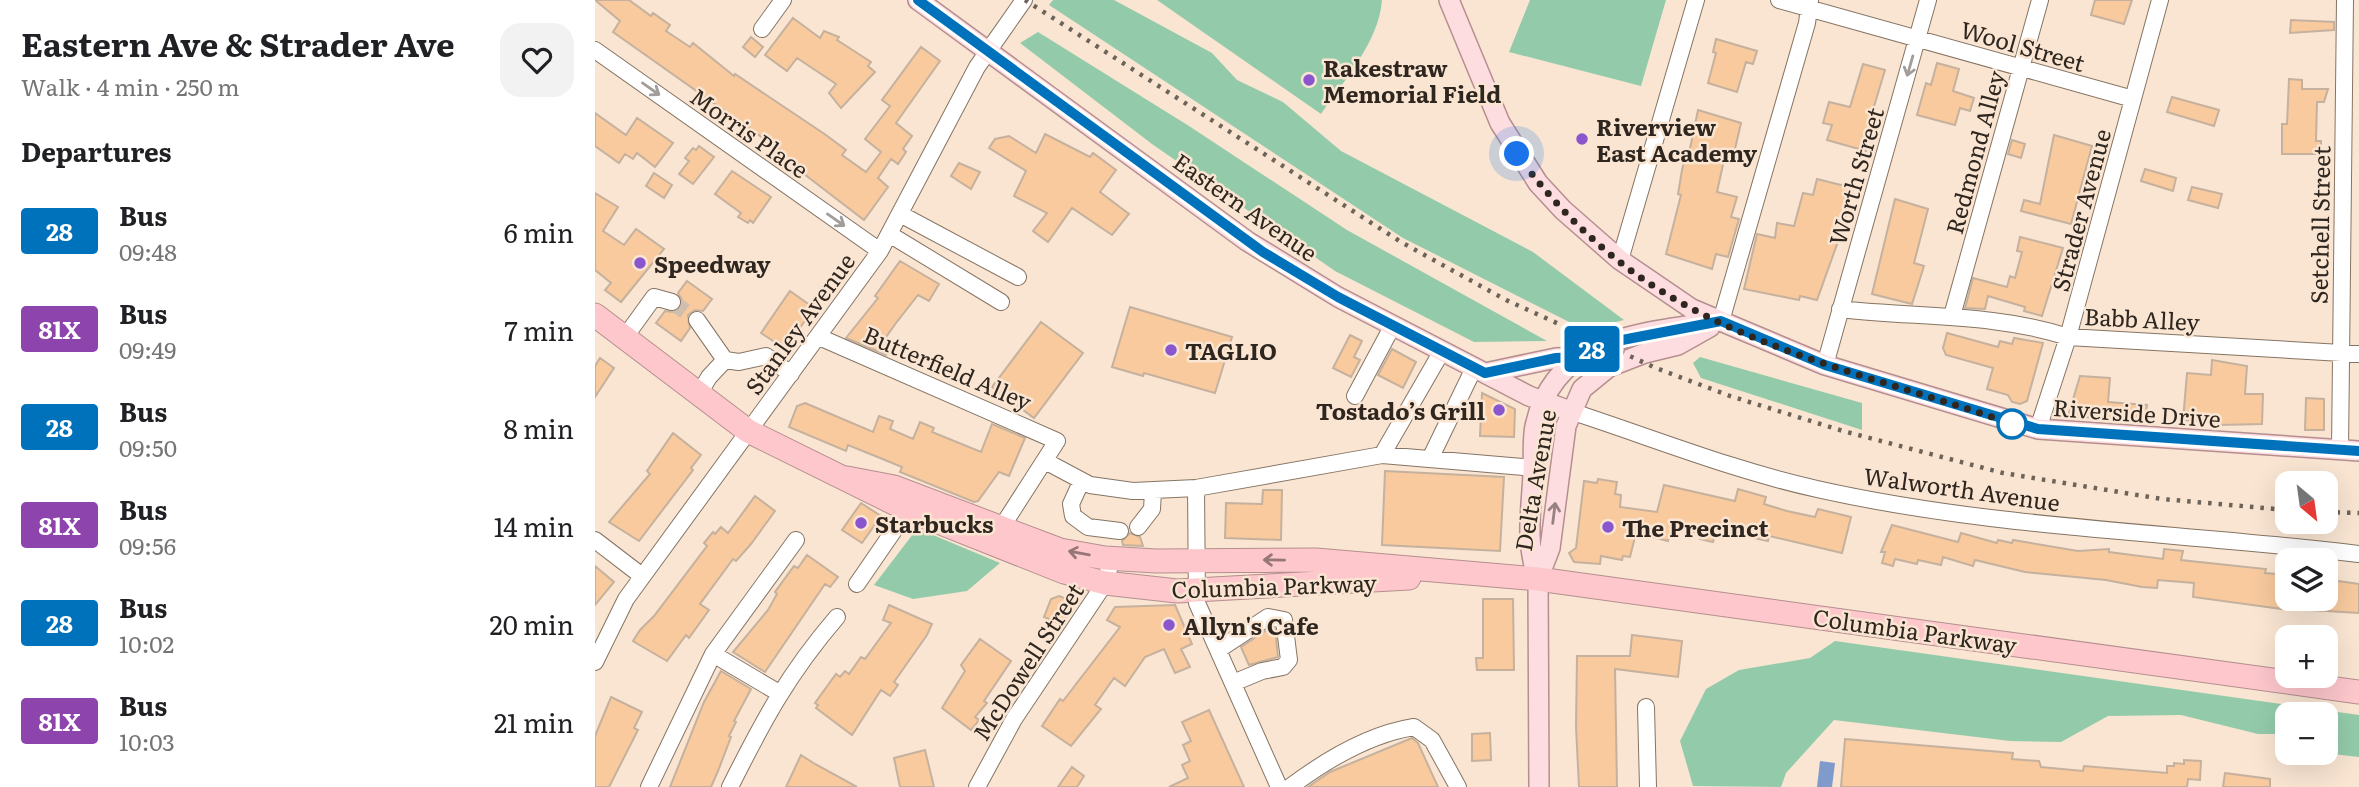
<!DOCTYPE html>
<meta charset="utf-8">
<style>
body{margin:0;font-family:Literata,serif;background:#f2f2f2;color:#202124;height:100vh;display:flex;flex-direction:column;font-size:26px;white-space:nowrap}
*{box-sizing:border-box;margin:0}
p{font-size:23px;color:#757577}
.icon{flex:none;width:38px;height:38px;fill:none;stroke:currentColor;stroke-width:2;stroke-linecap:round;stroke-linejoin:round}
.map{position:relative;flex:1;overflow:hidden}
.side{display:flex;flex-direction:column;background:#fff;width:595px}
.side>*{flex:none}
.badge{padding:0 14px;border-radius:5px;font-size:24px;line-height:46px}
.needle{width:46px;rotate:151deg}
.controls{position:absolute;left:1680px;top:471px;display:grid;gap:14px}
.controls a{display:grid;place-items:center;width:63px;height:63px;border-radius:14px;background:#fff;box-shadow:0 7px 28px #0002;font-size:35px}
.you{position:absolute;width:35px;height:35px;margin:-18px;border:5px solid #fff;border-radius:50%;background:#1a73e8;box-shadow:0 0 0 10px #1a73e833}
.map>.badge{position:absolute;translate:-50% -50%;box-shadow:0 0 0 4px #fff}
h2{padding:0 21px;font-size:26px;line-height:63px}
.round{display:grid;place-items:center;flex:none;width:74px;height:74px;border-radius:21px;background:#f2f2f2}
.headline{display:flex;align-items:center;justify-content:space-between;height:119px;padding:0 21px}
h1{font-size:33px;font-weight:700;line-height:52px}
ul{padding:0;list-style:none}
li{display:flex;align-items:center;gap:21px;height:98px;padding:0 21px}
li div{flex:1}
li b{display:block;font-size:26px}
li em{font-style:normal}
li .badge{min-width:77px;font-weight:700;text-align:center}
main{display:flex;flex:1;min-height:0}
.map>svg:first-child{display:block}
</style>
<main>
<section class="side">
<div class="headline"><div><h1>Eastern Ave &amp; Strader Ave</h1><p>Walk · 4 min · 250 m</p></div><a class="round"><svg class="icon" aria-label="heart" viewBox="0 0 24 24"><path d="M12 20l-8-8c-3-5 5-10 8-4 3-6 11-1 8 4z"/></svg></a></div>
<h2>Departures</h2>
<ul>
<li><span class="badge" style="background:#0072bc;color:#fff">28</span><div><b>Bus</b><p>09:48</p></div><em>6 min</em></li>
<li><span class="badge" style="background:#8e44ad;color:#fff">81X</span><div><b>Bus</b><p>09:49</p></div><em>7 min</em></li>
<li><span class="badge" style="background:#0072bc;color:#fff">28</span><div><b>Bus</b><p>09:50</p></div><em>8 min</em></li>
<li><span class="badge" style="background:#8e44ad;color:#fff">81X</span><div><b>Bus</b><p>09:56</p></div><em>14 min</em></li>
<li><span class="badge" style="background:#0072bc;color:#fff">28</span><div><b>Bus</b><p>10:02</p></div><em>20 min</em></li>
<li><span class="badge" style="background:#8e44ad;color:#fff">81X</span><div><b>Bus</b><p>10:03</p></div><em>21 min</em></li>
</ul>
</section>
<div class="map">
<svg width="1764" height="787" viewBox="0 0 1764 787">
<rect width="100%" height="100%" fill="#f9e5d2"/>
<path fill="#93cbaa" d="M458,0h61l98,53 25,27 46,22 58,49 192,101 91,68 -39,10 -182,-92 -354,-233z
M562,0h225c-3,42 -38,80 -61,114z
M935,0h136l-25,86 -132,-34z
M443,32l151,94 158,104 200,111 -73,1 -139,-71 -183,-127 -132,-101z
M1105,357l162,46v27l-161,-52 -8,-15z
M326,530l79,33 -33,28 -54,8 -39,-14 39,-51z
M1240,641l524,74v42l-36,-4 3,-1v-38h-39v20h-29l-77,-19 -73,1 -47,26 -51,-1 -176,-21 -48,53 -5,14 -88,-1 -13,-45 26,-52 33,-19 71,-12z"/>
<path fill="#7e9bcb" d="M1225,761l15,2 -3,24h-15z"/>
<path fill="#f8ca9e" stroke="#c5b19e" stroke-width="2" d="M0,0h34l22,16 2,-3 17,12 -4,6 24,16 3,-4 41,33 1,-2 91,61 20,15 -4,5 24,17 15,-20 -16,-13 25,-33 -8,-6 39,-53 19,14 -44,62 16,13 -9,13 3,3 -8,12 -7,-5 -13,19 10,9 -24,33 -86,-66 2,-4 -167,-118 7,-11z
M1500,0h37l-8,24 -33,-9z
M198,18l27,20 4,-7 15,6 -2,3 34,22 -3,4 7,6 -34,36 -12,-15 7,-9 -39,-26 -10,13 -22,-16z
M1696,20l43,2v8l-44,3z
M156,37l12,10 -8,10 -12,-10z
M1121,39l41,12 -4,13 -7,-2 -9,30 -29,-9 8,-30 -3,-1z
M1342,63l22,6 -6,22 21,7 -4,13 -10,-3 -5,17 -38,-10 9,-32 5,2z
M1268,64l22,6 -13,43 3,1 -9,37 -39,-11 5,-15 -9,-2 6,-21 21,5z
M1694,79l13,1v9h26l-4,13h-7l-1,39h5v13h-39v-30h5z
M1577,97l47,13 -5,16 -47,-14z
M1103,110l43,13 -9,39 -8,-2 -7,32 20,5 -6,20 8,2 -11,38 -12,-3 -4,15 -46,-15 15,-59 -3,-1 4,-24 3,-12h3z
M0,113l31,22 11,-17 36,25 -18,24 -18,-14 -4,6 -8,-5 -6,9 -24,-17z
M450,134l45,23 3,-4 23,17 -16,22 29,22 -17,21 -40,-27 -24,34 -15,-11 14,-18 -33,-17 12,-25 -37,-23 6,-9 14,-3 27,17z
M1459,135l38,11 -21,78 -50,-13 3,-11 16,4z
M1417,140l13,4 -4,14 -13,-4z
M104,146l15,11 -21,27 -14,-10 10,-13 -4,-3 8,-10 3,2z
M364,163l21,9 -9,17 -20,-13z
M1550,169l31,9 -3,13 -32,-10z
M137,171l39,26 -18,26 -3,-3 -2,3 -10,-6 3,-4 -26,-19z
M59,173l18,12 -8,13 -18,-12z
M1222,179l36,9 -13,48 -23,64 -17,-4 -1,4 -55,-11 13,-55 18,4 2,-15 17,3 9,-33 10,2z
M1597,187l30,7 -4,14 -30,-8z
M0,193l23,14 -15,24 21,14 12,-16 28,20 -43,53 -16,-12 6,-7 -16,-13z
M1300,199l33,10 -14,54 10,3 -12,38 -40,-10z
M1425,237l43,11 -21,68 -18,-5 1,-4 -37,-11 -3,13 -20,-1 8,-30 34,9 3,-11 5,2 7,-26 -5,-1z
M305,261l39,23 -10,17 -11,-6 -22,28 -12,17 8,6 -6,9 -40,-17 32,-40 -3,-2z
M92,281l25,18 -9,12 -8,-1 -7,5 2,13 -9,13 -25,-18 9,-12 9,1 6,-3 2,-9 -4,-7z
M195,291l24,17 -29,41 -24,-16z
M535,307l102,30 -17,56 -71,-20 -1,3 -31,-9z
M446,322l42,31 -49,65 -42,-31z
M1352,333l51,14 2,-6 12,3 2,-6 29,5 -16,58 -7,3 -8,-2 -4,-7 -21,-6 6,-21 -47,-13 -3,-7z
M755,335l12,6 -8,16 6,3 -9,17 -18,-9z
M797,349l24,13 -13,26 -25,-13z
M5,358l14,10 -19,29v-31z
M1617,360l35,6 -2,28h18l-1,30 -43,1v-3l-36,-2 4,-47 24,2z
M1485,376l30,2 -2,24 39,3 -2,16 -77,-5z
M887,393l33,16 -1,28 -34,-1z
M1711,398l18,1v31h-19z
M210,403l68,29 6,-16 14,5 -3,8 23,10 7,-17 14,6 -2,4 49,20 11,-28 33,14 -16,38 -10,-4 -21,29 -4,1 -74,-30 2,-5 -17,-7 -37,-15 -2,6 -57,-24 8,-21z
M78,433l28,22 -10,13 2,2 -54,71 -30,-19 41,-48 -3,-3z
M790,471l119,6 -4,74 -118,-6z
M1003,479l19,3 -2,12 6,1 -1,12 37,5 7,-27 71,16 3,-12 28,8 -2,7 23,7 28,6 3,-8 33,8 -9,36 -73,-17 -1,5 -14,-3 2,-7 -34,-9 -1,5 -4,-1 -4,16 -13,-3 1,-5 -29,-7 -4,14 -32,-8 -6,24 -7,-1 -1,4 -21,-4 -1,8 -26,-2 -5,-9 7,-5 8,-67 13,2z
M668,490h19l-1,50 -56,-2 1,-35 36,1z
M160,496l20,15 -24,33 -15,17 -3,-2 -33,45 9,6 -20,28 -3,-3 -19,26 -31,-18 -3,-2 7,-11 14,-14 53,-70 -3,-3 9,-11 2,2 6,-7 7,6z
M266,503l20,13 -19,27 -20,-13z
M1297,525l66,17 3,-9 36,10 1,-3 14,3 1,-3 65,11 31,-2v3l54,7 1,-10 19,2 -2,9 85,9 -1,4 22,2v31h-5v3l-89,-12 1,-14 -36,-3 -1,8 -15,-1 -36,-7 -81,-8 -50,-12 -2,6 -30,-9 -2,8 -23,-5 -1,4 -22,-5 -2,7 -11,-3 3,-11h-4z
M535,533l10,4 3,9 -20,-1 -1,-4z
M212,555l31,22 -8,10 -5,-3 -60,88 -32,-20 35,-42 9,-16 -2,-2 19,-26 4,2z
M0,566l19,16 -19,23z
M1743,581l21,3v29l-48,-3 1,-12h17l2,-15z
M464,596l17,7 -15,21 -17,-7 7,-18z
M888,599h30l1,71h-37l-1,-12h7z
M294,605l43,19 -5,11 -33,47 4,3 -8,11 -9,-6 -29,45 -36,-27 2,-3 -3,-2 21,-29 4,3 5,-6 4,3 12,-17 4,2 26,-36 -8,-3z
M580,605l17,39 -11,5 9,18 -15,6 -11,-24 -19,8 -20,29 -11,-8 -19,27 6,4 -30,37 -29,-20 18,-27 3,2 57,-74 -13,-7 8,-13z
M675,628l5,1 3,28 -29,8 -8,-18z
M1037,635l50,6 -4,36 -63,-8 2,118h-38l-3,-60 1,-71h53z
M385,639l31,22 -27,40 3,2 -12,14 4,3 -8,10 -29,-22 23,-37 -4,-6z
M126,671l30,18 -17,32 2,1 -7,14 2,1 -13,34 -7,16h-41l34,-85z
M16,697l31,15 -8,16 4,2 -29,57h-14v-51z
M614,710l35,77h-75l19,-9 -6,-13 8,-4 -7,-16 8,-4 -9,-19z
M895,733l1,27 -19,1v-27z
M817,738l6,5 20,44h-130l22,-15z
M1250,739l168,14 -1,6 27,2 2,6 42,4 1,-5 83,7v-7h7v-3l10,1v-4l17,1 -1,19 -12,-1 -1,8h-346z
M330,750l9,37h-34l-6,-29z
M206,755l14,9 42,23h-71z
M477,767l12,9 -7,11h-19z
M1630,773l45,6v8h-47z"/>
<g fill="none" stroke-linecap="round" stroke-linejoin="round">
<path stroke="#d0bfae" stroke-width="16" stroke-dasharray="16 8" stroke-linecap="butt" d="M77,302l25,18"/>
<g stroke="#867463" stroke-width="18">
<path id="minor" d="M1184,0l354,99
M167,29l21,-29
M0,50l285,201
M305,214l118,63
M294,234l112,68
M1025,260l76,-260
M1245,309c76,9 155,4 228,28l291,17
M1357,316l88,-316
M102,320l28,40 14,2 27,-6 25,18
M1126,321l86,-298 3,-23
M30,337l29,-40 18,5
M224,337l238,104 -61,95
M1230,365l103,-365
M104,394l10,-17 16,-17
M760,396l38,-71
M975,411c83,27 162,59 247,78 178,40 362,43 542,65
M1443,429l30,-92 92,-337
M1745,450l5,-450
M787,455l60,-104
M835,459l44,-91
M450,461l45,24 43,6 63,-3 186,-33 152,13
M486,482l-10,22 2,12 15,11 32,4
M601,488l1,115 82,184
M543,527l14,-18 1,-18
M0,540l47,36
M262,584l51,-74
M623,650l50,-33 16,3 5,40 -6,7 -21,4 -29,12
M118,654l66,39
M0,662l31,-63 254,-348 97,-184 47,-67
M1051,707l2,80
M54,787l64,-133 83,-114
M135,787c33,-66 58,-113 107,-170
M382,787l37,-68 91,-136 7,-25
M695,787c36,-27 79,-53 124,-60l18,13 26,47"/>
</g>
<g stroke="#b58f8f" stroke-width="22">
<path id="major" d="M323,0l329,241 91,56 191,99 41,15
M854,0l51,123 38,60 25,27 57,50 72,49 133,56 213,64 321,22
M890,373l71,-15 20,-1
M943,579l12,-31 16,-122 16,-37 27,-22 36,-14 33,-8 32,-18
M944,787l-1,-208c-13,-38 -7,-65 -5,-105 1,-16 -1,-33 2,-48 20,-91 109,-93 185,-105"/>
</g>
<g stroke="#b58f8f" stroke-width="25">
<path id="highway" d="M0,315l153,116 160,79 156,62 41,11 72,8 232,-13
M252,478l47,9 166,63 45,8 51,3 160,-1 222,19 821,113"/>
</g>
<use href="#minor" stroke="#fff" stroke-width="16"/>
<use href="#major" stroke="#fedde0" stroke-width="19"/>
<use href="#highway" stroke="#fdc7cc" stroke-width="23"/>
<path stroke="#6e6358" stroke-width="4.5" stroke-dasharray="3.5 7" stroke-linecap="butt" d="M430,0l376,242 105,58 150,68 74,28 113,35 160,42 159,26 125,11
M1731,512l33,1"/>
</g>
<defs><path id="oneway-shaft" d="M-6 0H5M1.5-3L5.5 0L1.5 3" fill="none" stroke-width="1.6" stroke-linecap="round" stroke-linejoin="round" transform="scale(1.75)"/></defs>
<g stroke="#a19d9a">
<use href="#oneway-shaft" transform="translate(1315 66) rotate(106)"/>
<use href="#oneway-shaft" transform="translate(56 89) rotate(35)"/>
<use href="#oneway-shaft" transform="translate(241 220) rotate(35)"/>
</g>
<use stroke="#968280" href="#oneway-shaft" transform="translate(959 513) rotate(-83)"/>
<g stroke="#967676">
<use href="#oneway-shaft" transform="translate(484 553) rotate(-170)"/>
<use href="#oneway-shaft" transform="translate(679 560) rotate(-179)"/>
</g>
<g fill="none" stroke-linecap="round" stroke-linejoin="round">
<g stroke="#fff" stroke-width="16">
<path id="line" d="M323,0l345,252 75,45 147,76 71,-15 20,-1 41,-16 104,-20 104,44 213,64 321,22"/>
</g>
<use href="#line" stroke="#0072bc" stroke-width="10"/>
<path stroke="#2e261f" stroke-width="7" stroke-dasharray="0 12.6" d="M922,154c40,56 96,110 156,144 104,61 228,86 339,126"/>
</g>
<g fill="#8a56ce" stroke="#f9e5d2" stroke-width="2.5">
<circle cx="714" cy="80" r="7"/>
<circle cx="987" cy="139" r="7"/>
<circle cx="45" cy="263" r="7"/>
<circle cx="576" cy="350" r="7"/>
<circle cx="904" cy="410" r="7"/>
<circle cx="266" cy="523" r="7"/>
<circle cx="1013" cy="527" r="7"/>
<circle cx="574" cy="625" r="7"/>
</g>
<circle fill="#fff" stroke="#0072bc" stroke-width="3.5" cx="1417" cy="424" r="14"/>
<g text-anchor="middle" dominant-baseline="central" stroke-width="5" stroke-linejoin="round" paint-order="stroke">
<g font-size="23" fill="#2e261f" stroke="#f9e5d2">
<text transform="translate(1428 45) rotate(16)">Wool Street</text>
<text transform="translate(155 132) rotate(35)">Morris Place</text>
<text transform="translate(1379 152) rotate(-75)">Redmond Alley</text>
<text transform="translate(1260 176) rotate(-74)">Worth Street</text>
<text transform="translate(651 206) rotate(35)">Eastern Avenue</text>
<text transform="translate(1485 210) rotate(-75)">Strader Avenue</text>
<text transform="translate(1724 225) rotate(-89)">Setchell Street</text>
<text transform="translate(1547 318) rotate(3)">Babb Alley</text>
<text transform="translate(204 323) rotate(-54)">Stanley Avenue</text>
<text transform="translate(353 367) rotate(23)">Butterfield Alley</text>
<text transform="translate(1542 412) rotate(4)">Riverside Drive</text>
<text transform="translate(939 480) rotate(-80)">Delta Avenue</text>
<text transform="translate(1367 488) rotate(8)">Walworth Avenue</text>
<text transform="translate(679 585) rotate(-2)">Columbia Parkway</text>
<text transform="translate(1320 630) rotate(8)">Columbia Parkway</text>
<text transform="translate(432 661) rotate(-57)">McDowell Street</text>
</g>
<g font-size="23" font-weight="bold" fill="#2e261f" stroke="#f9e5d2" text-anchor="start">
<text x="728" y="67">Rakestraw<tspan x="728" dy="26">Memorial Field</tspan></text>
<text x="1001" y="126">Riverview<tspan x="1001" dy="26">East Academy</tspan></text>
<text x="59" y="263">Speedway</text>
<text x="590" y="350">TAGLIO</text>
<text x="890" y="410" text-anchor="end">Tostado’s Grill</text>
<text x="280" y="523">Starbucks</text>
<text x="1027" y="527">The Precinct</text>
<text x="588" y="625">Allyn's Cafe</text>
</g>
</g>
</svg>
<div class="controls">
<a><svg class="needle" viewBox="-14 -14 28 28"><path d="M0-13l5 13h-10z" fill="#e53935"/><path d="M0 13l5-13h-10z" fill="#757577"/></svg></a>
<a><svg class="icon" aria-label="layers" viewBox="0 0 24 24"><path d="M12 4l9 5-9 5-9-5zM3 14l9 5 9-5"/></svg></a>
<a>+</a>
<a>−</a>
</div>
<div class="you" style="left:922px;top:154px"></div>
<b class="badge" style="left:997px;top:349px;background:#0072bc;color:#fff">28</b>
</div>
</main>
